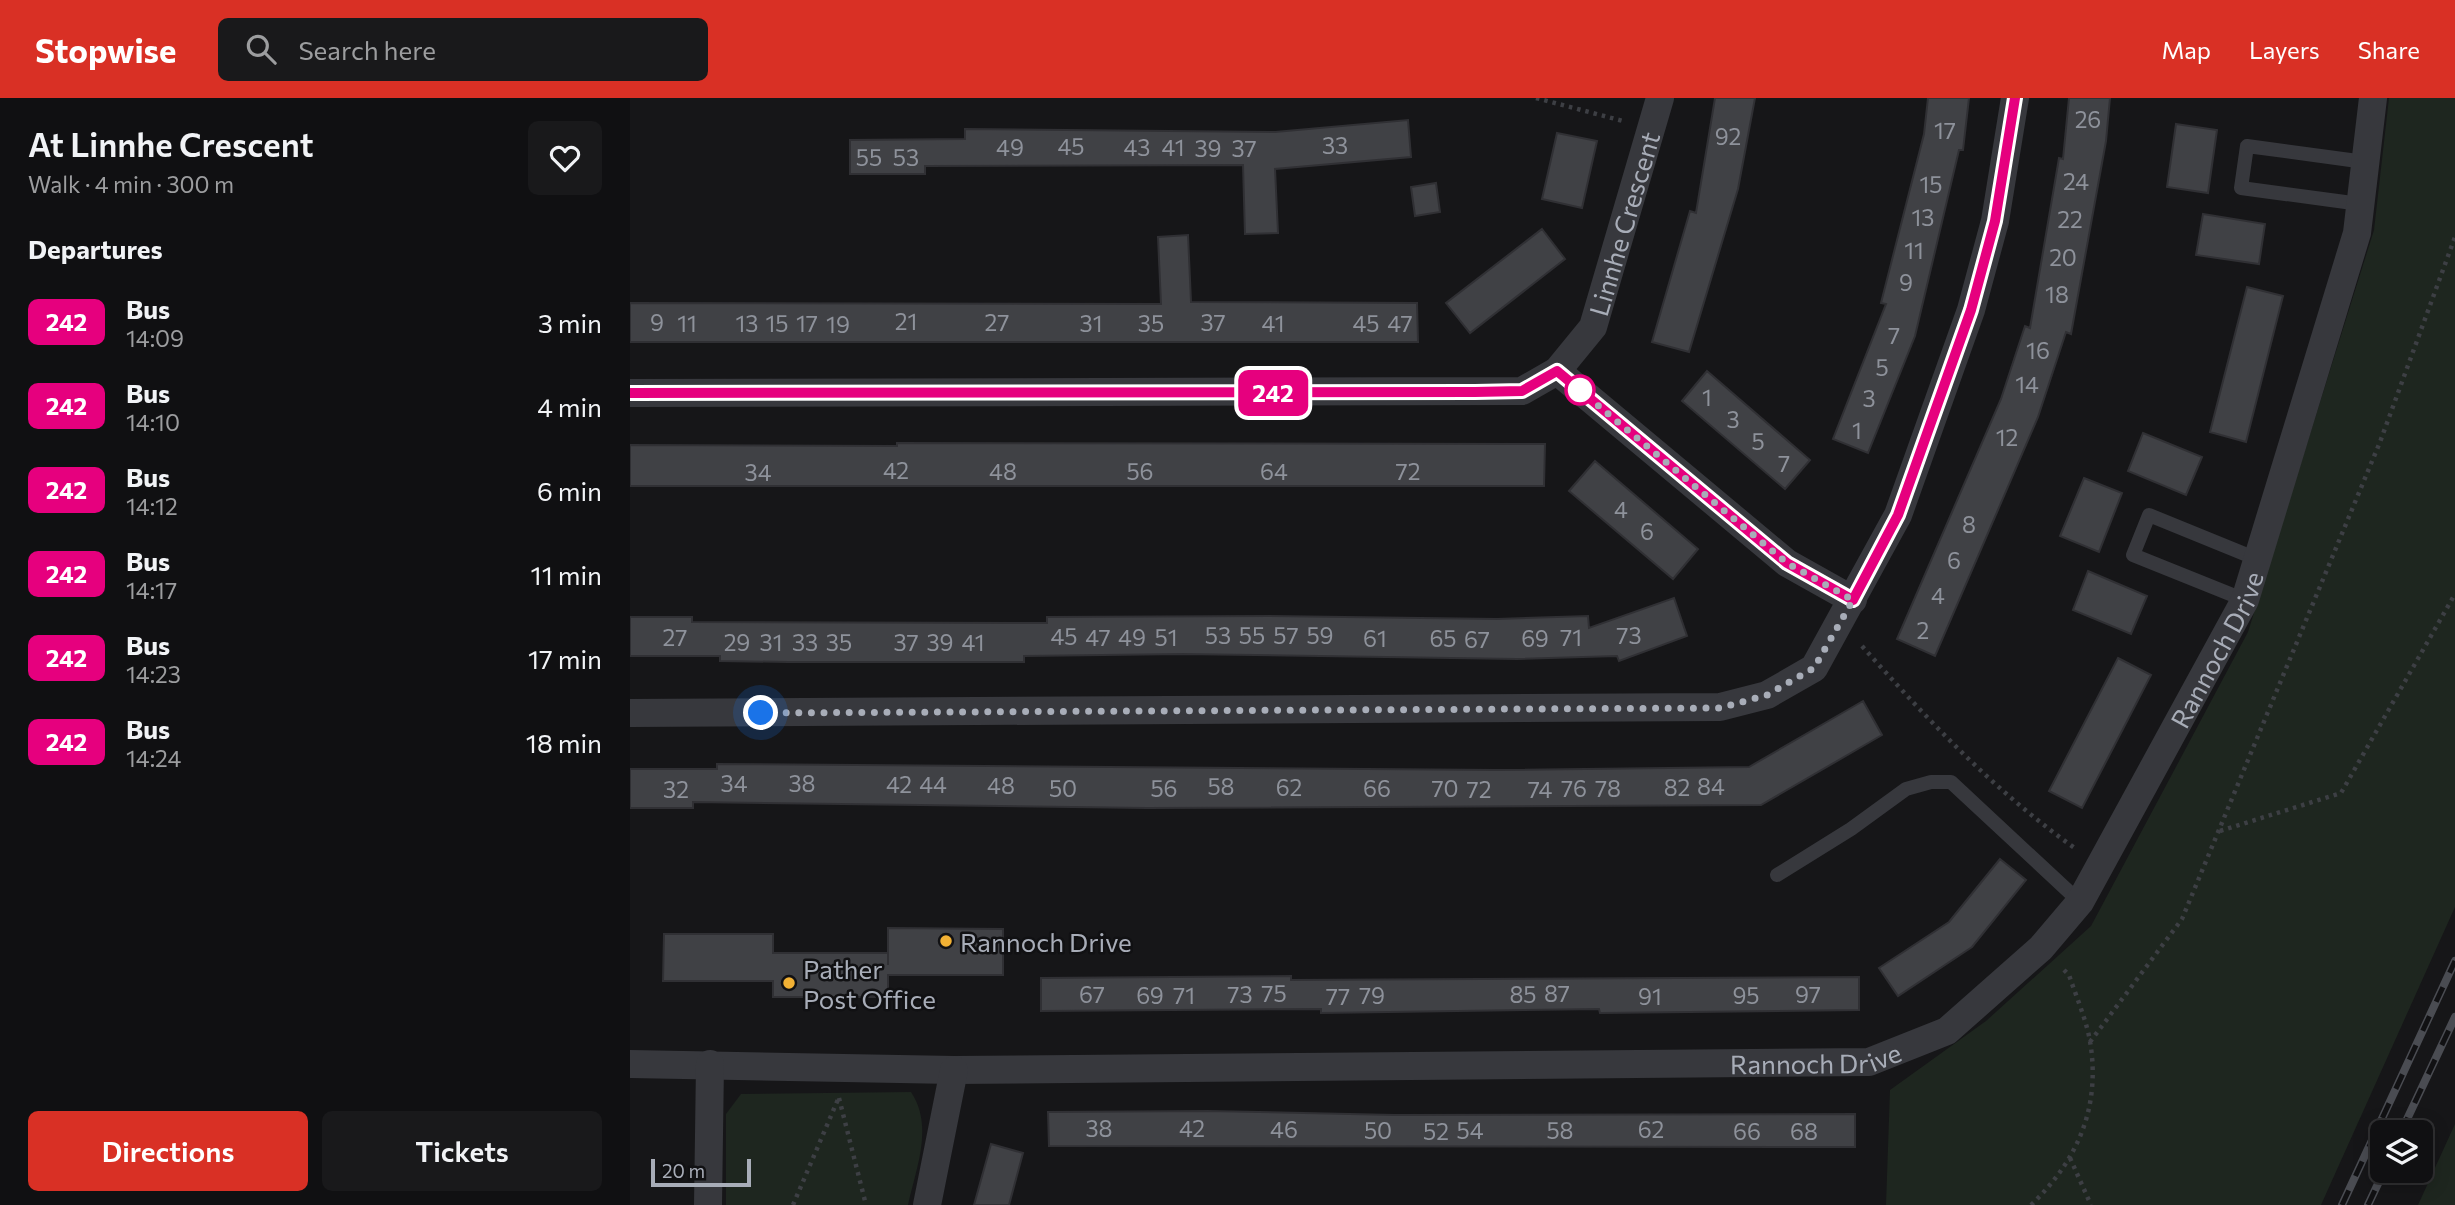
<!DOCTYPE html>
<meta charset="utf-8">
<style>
body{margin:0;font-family:Commissioner,sans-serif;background:#19191b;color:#f1f3f6;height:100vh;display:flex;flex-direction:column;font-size:26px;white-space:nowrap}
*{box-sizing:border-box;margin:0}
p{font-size:23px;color:#9c9d9f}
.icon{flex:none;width:38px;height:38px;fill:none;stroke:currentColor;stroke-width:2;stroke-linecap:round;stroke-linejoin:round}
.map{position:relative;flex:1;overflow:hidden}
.sheet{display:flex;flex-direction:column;background:#101012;width:630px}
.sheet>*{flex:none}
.badge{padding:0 14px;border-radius:10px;font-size:24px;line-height:46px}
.fabs{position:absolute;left:1740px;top:1022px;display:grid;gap:14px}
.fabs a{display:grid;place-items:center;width:63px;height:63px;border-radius:10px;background:#101012;box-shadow:0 4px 18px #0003,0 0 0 2px #303032;font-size:35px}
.scale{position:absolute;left:21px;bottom:18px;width:100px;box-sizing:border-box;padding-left:7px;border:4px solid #a8adb8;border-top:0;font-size:19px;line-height:24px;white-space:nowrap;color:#a8adb8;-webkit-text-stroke:5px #111113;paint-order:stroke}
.you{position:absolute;width:35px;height:35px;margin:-18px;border:5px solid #fff;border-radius:50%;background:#1a73e8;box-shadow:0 0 0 10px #1a73e833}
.map>.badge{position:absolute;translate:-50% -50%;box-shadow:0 0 0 4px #fff}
h2{padding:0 28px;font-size:26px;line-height:63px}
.round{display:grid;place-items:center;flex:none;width:74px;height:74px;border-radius:10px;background:#19191b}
.summary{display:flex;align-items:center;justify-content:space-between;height:119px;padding:0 28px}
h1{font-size:33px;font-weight:600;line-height:52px}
.cta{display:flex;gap:14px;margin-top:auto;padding:14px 28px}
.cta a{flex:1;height:80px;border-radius:10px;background:#d93025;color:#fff;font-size:28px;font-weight:600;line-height:80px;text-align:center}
.cta a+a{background:#19191b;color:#f1f3f6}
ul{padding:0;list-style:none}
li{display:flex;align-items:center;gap:21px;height:84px;padding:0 28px}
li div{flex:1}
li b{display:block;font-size:26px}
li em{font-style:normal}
li .badge{min-width:77px;font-weight:700;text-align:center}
header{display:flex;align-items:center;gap:42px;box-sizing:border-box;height:98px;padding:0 35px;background:#d93025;color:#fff}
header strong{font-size:33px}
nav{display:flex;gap:38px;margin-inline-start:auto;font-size:24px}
.search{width:490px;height:63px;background:#19191b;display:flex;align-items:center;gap:18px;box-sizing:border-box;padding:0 24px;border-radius:10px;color:#9c9d9f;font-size:26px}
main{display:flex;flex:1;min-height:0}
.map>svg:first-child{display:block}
</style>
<header>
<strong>Stopwise</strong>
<div class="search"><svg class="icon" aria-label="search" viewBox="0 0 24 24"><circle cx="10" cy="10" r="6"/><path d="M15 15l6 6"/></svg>Search here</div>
<nav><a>Map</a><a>Layers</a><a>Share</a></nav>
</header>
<main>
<section class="sheet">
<div class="summary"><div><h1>At Linnhe Crescent</h1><p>Walk · 4 min · 300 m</p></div><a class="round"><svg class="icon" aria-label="heart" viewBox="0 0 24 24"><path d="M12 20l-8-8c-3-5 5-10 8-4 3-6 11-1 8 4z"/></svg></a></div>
<h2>Departures</h2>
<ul>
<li><span class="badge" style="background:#e6007e;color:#fff">242</span><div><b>Bus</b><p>14:09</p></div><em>3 min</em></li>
<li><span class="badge" style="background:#e6007e;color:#fff">242</span><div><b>Bus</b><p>14:10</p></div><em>4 min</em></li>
<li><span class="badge" style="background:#e6007e;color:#fff">242</span><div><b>Bus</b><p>14:12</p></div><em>6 min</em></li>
<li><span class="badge" style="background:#e6007e;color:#fff">242</span><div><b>Bus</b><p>14:17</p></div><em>11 min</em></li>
<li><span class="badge" style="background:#e6007e;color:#fff">242</span><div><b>Bus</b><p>14:23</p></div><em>17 min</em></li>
<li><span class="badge" style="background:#e6007e;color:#fff">242</span><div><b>Bus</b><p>14:24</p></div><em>18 min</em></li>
</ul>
<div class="cta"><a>Directions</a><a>Tickets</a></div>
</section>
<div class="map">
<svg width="1825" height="1107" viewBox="0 0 1825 1107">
<rect width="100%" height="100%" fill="#161618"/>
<path fill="#1e261f" d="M1759,0h66v809l-134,298h-435l4,-115 96,-69 105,-95 157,-294 126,-402z
M281,994c23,34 5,76 -3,113h-182v-91l15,-20z
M1825,1026v81h-37z"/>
<path fill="#404145" stroke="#303034" stroke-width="2" d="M1085,0h40l-17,91 -49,163 -37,-10 38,-131 6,2z
M1298,0h41l-6,52h-4l-44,186 -47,117 -35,-14 53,-135 -5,-1 43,-169z
M1439,0h41l-4,43 -35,193 -5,-2 -28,85 -103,239 -38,-17 104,-240 24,-73 5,2 29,-170 4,1z
M778,22l3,37 -136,12 3,64 -33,1 -2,-69 -318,1v8h-75v-34l115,-1v-10l310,3z
M1546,26l41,6 -9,63 -41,-6z
M927,35l40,8 -15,67 -40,-9z
M806,85l4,29 -25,4 -4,-29z
M1573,116l62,10 -6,40 -63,-9z
M912,131l23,30 -95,74 -24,-30z
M558,137l3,67 226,1 1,39h-788v-39l531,1 -3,-67z
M1617,189l36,9 -37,146 -36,-10z
M1077,273l103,89 -25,29 -103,-88z
M1513,335l59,24 -16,38 -58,-24z
M267,345l648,1 -1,42h-914v-41l267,1z
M965,363l103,88 -25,30 -104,-88z
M1454,380l38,15 -23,59 -39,-16z
M1458,473l59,25 -16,38 -58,-24z
M1044,500l13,38 -68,25 -2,-5 -100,3 -334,-5 -159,2v6h-236l-68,-1v-5h-90v-39h62v5l355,1v-6l222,-1 228,3 91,-3 1,12z
M1488,560l33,17 -69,133 -33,-17z
M1233,603l19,34 -121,70 -614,3 -454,-6v6h-63v-39h87v-5l779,6 253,-3z
M1370,761l26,21 -54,67 -74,49 -19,-28 70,-46z
M258,830l115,1v46h-115v22h-115v-16h-110l1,-47h109v19h115v12z
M661,878v4l568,-3v33l-259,3 -1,-4 -278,4v-4l-280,2v-33z
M578,1013l187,4 460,-1v33l-806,-1 -1,-34z
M361,1046l32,9 -14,52h-35z"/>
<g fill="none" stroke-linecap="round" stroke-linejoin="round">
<path stroke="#3d3f44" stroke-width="4.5" stroke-dasharray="3.5 5" stroke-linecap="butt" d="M906,0l87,23
M1232,548c67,75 131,144 214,203
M1590,733l121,-38 114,-199
M1460,944l92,-123 198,-477 75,-205
M209,1000l27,107
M1440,1060l21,47
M163,1107l46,-108
M1401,1107c47,-45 70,-98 59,-164 -4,-22 -14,-45 -21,-66l-7,-7"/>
<path stroke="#37383d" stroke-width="14" d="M1730,106l-119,-16 6,-42 118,16
M1615,502l-112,-45 16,-40 108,44
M1147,777l74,-46 55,-40 25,-7h20l129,120"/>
<g stroke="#37383d" stroke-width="28">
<path d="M927,273l230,192 66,37"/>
<path id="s1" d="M0,295l892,-2 35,-20 36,-44 67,-229"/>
<path d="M0,615l1090,-6 47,-12 47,-27 84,-153 73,-205 24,-89 20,-123"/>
<path id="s2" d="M0,966l324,6 915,-8 78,-31 94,-83 39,-46 165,-302 112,-367 16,-135"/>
<path d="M78,1107l2,-141"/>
<path d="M297,1107l27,-135"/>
</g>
<g stroke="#4a4c52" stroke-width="8">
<path id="rail" d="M1771,1034l54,-115
M1712,1107l113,-244
M1738,1107l16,-34"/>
</g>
<use href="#rail" stroke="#111113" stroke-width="5" stroke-dasharray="16" stroke-linecap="butt"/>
</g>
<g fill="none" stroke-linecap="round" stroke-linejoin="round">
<g stroke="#fff" stroke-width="16">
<path id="line" d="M0,295l845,-1 47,-1 35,-20 230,192 66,37 45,-85 73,-205 24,-89 20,-123"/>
</g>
<use href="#line" stroke="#e6007e" stroke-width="10"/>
<path stroke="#a8adb8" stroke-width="7" stroke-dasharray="0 12.6" d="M131,615l959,-5 47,-13 47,-27 39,-68 -66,-37 -210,-175 3,2"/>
</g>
<circle fill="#fff" stroke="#e6007e" stroke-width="3.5" cx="950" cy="292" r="14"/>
<g fill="#f2b134" stroke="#111113" stroke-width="2.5">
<circle cx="316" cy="843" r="7"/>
<circle cx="159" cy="885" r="7"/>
</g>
<g text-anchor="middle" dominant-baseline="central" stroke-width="5" stroke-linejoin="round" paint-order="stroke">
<g font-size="23" fill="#8e929b">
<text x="1458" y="21">26</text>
<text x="1315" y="32">17</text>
<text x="1098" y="38">92</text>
<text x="705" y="47">33</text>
<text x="441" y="48">45</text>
<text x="380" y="49">49</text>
<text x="507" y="49">43</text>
<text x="543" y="49">41</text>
<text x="578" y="50">39</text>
<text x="614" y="50">37</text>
<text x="239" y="59">55</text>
<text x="276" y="59">53</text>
<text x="1446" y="83">24</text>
<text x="1301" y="86">15</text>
<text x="1293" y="119">13</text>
<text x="1440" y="121">22</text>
<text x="1284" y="152">11</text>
<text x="1433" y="159">20</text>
<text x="1276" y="184">9</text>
<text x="1427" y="196">18</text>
<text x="276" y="223">21</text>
<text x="27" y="224">9</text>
<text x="367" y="224">27</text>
<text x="583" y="224">37</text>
<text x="57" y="225">11</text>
<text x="117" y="225">13</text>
<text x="147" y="225">15</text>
<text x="177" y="225">17</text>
<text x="461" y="225">31</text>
<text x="521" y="225">35</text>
<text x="643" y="225">41</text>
<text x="736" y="225">45</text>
<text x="770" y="225">47</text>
<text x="208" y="226">19</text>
<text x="1264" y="237">7</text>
<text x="1408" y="252">16</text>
<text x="1252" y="269">5</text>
<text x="1397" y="286">14</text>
<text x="1077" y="299">1</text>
<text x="1239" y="300">3</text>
<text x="1103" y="321">3</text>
<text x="1227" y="332">1</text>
<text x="1377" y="339">12</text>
<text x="1128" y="343">5</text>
<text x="1154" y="365">7</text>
<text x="266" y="372">42</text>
<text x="373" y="373">48</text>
<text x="510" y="373">56</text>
<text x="644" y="373">64</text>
<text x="778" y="373">72</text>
<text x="128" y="374">34</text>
<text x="991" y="411">4</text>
<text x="1339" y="426">8</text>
<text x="1017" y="433">6</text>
<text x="1324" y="462">6</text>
<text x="1308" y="497">4</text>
<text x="1293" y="532">2</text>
<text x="588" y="537">53</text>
<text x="622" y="537">55</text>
<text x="656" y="537">57</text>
<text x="690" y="537">59</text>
<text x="999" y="537">73</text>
<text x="434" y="538">45</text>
<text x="45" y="539">27</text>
<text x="468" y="539">47</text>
<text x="502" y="539">49</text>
<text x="536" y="539">51</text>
<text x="941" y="539">71</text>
<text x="745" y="540">61</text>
<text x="813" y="540">65</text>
<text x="905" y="540">69</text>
<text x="847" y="541">67</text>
<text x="107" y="544">29</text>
<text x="141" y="544">31</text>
<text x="175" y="544">33</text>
<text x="209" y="544">35</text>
<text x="276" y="544">37</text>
<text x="310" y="544">39</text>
<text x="343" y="544">41</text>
<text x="104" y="685">34</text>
<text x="172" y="685">38</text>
<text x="269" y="686">42</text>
<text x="303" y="686">44</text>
<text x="371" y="687">48</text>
<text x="591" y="688">58</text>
<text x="1081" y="688">84</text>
<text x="659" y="689">62</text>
<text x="1047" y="689">82</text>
<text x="433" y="690">50</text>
<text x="534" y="690">56</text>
<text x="747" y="690">66</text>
<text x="815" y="690">70</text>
<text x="944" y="690">76</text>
<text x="978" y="690">78</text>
<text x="46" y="691">32</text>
<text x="849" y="691">72</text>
<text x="910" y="691">74</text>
<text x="644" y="895">75</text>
<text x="927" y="895">87</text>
<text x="462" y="896">67</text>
<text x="610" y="896">73</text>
<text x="893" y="896">85</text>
<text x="1178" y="896">97</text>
<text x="520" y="897">69</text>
<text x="554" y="897">71</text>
<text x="742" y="897">79</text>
<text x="1116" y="897">95</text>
<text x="708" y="898">77</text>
<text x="1020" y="898">91</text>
<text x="469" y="1030">38</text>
<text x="562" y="1030">42</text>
<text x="654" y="1031">46</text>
<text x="1021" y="1031">62</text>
<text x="748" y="1032">50</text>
<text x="840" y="1032">54</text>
<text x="930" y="1032">58</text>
<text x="806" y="1033">52</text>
<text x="1117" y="1033">66</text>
<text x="1174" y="1033">68</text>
</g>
<g font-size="26" fill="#a8adb8" stroke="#111113">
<text stroke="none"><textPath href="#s1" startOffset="1097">Linnhe Crescent</textPath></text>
<text stroke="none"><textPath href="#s2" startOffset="1796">Rannoch Drive</textPath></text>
<text stroke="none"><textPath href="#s2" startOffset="1186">Rannoch Drive</textPath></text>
</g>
<g font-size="26" fill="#a8adb8" stroke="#111113" text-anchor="start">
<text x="330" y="843">Rannoch Drive</text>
<text x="173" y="870">Pather<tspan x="173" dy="30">Post Office</tspan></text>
</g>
</g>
</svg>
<div class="fabs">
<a><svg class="icon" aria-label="layers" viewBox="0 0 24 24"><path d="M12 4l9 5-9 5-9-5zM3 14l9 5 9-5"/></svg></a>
</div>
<div class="scale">20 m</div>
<div class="you" style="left:131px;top:615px"></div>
<b class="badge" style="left:643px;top:295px;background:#e6007e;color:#fff">242</b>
</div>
</main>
